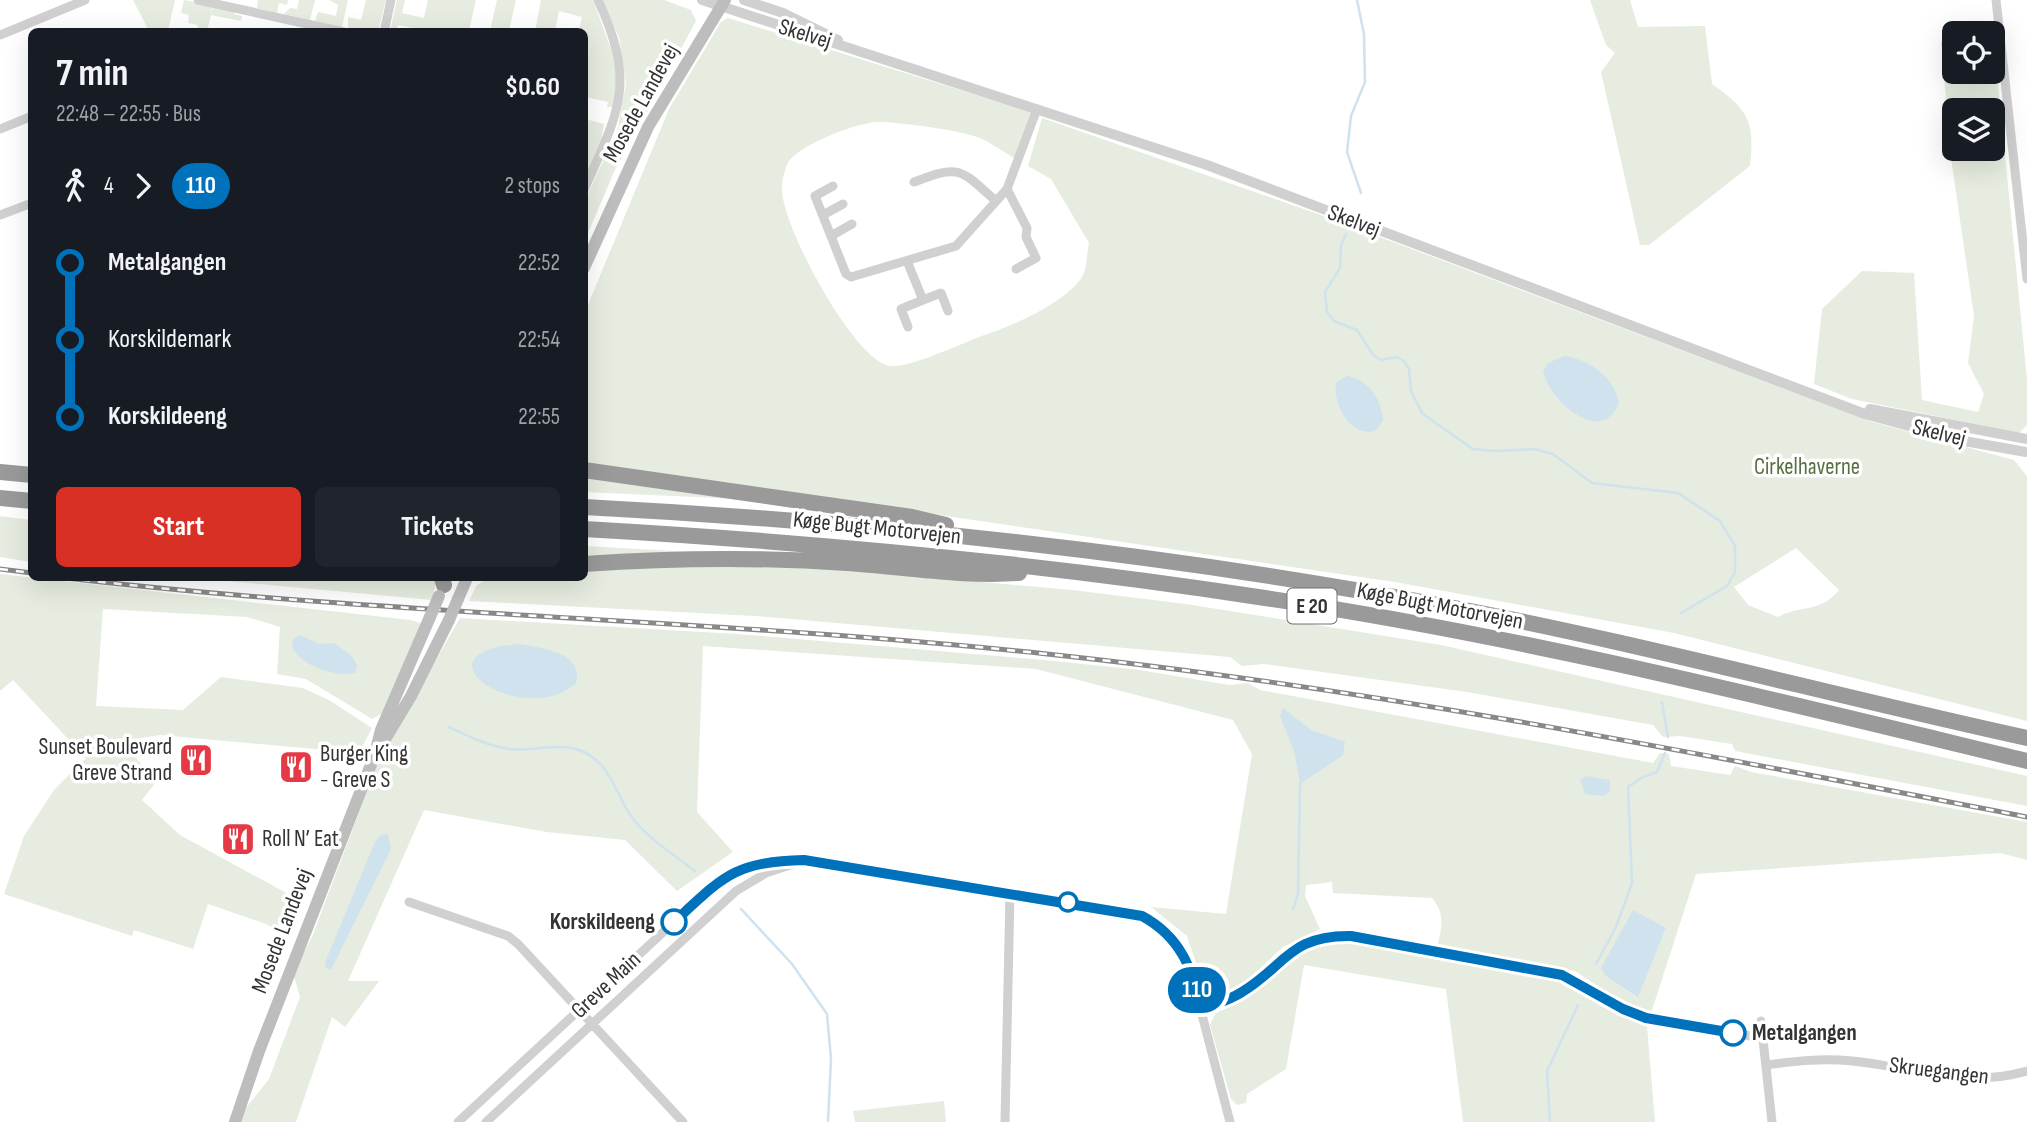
<!DOCTYPE html>
<meta charset="utf-8">
<style>
body{margin:0;font-family:"Sofia Sans Condensed",sans-serif;background:#20242c;color:#f1f3f6;height:100vh;display:flex;flex-direction:column;font-size:26px;white-space:nowrap}
*{box-sizing:border-box;margin:0}
p{font-size:23px;color:#9ea1a6}
.icon{flex:none;width:38px;height:38px;fill:none;stroke:currentColor;stroke-width:2;stroke-linecap:round;stroke-linejoin:round}
.map{position:relative;flex:1;overflow:hidden}
.drawer{position:absolute;left:28px;top:28px;width:560px;height:553px;display:flex;flex-direction:column;background:#171b24;border-radius:10px;box-shadow:0 7px 28px #0002}
.drawer>*{flex:none}
.badge{padding:0 14px;border-radius:23px;font-size:24px;line-height:46px}
.controls{position:absolute;left:1942px;top:21px;display:grid;gap:14px}
.controls a{display:grid;place-items:center;width:63px;height:63px;border-radius:10px;background:#171b24;box-shadow:0 7px 28px #0002;font-size:35px}
.map>.badge{position:absolute;translate:-50% -50%;box-shadow:0 0 0 4px #fff}
.legs{display:flex;align-items:center;gap:10px;height:77px;padding:0 28px;font-size:23px}
.legs p{margin-inline-start:auto}
.headline{display:flex;align-items:center;justify-content:space-between;height:119px;padding:0 28px}
h1{font-size:38px;font-weight:700;line-height:52px}
.action{display:flex;gap:14px;margin-top:auto;padding:14px 28px}
.action a{flex:1;height:80px;border-radius:10px;background:#d93025;color:#fff;font-size:28px;font-weight:700;line-height:80px;text-align:center}
.action a+a{background:#20242c;color:#f1f3f6}
ul{padding:0 28px;list-style:none}
li{display:flex;align-items:center;gap:24px;height:77px;font-size:26px}
li i{display:grid;place-items:center;width:10px;height:100%;margin:0 9px;background:currentColor}
li i::after{content:'';width:18px;height:18px;margin:-9px;border:5px solid;border-radius:50%;background:#171b24}
li p{margin-inline-start:auto}
li:first-child i{background:linear-gradient(#0000 50%,currentColor 0)}
li:last-child i{background:linear-gradient(currentColor 50%,#0000 0)}
.map>svg:first-child{display:block}
</style>
<div class="map">
<svg width="2027" height="1122" viewBox="0 0 2027 1122">
<rect width="100%" height="100%" fill="#fff"/>
<path fill="#e6ecdf" fill-rule="evenodd" d="M133,0h42l-7,31h-19z
M184,0l29,6 -3,9 4,-9 21,4 -1,4 8,2 -1,5 -30,-6 -4,16 -10,1 1,-7 -10,-2 1,-8 -8,-2z
M258,0h30l-1,5 -8,-2 -2,10 -20,-5z
M299,0h16l-5,20 -26,-6 6,-6 7,1z
M329,0h19l-6,27 -27,-6 3,-9 18,4 2,-11z
M366,0h20l-8,31 -30,-3v-11l13,3z
M397,0h8l-3,13 22,5 4,-18h48l-7,31h-41l-30,-6 -2,6h-6z
M497,0h19l-7,31h-19z
M541,0h52l25,68 -4,39h-7l1,-5 -23,-5 -1,-65 -5,-1 3,-14 -23,-6 -4,20 -20,1z
M602,0h62l27,10 5,11 -82,151 -29,68v-39l33,-73 8,-45 -7,-46z
M1590,0h40l8,27 67,-1 7,58c36,25 43,37 38,82l-101,79h-9l-39,-173 14,-19 -9,-8z
M728,18l303,94 -15,47c-13,-7 -28,-19 -42,-23 -23,-7 -70,-13 -94,-14 -20,-1 -86,24 -93,43 -3,7 -6,19 -5,26 2,38 68,161 104,174 20,7 81,-25 104,-32 27,-9 80,-33 93,-58 4,-8 4,-23 6,-32l-38,-64 -23,-13 14,-48 279,97 552,207 141,38 13,16v245l-353,-88 -279,-51 -810,-119v-151l84,-203 52,-87zM1796,548l43,42c-18,23 -40,15 -61,27l-30,-12 -14,-18z
M1941,42h14v30h38l1,-30 33,338v45l-8,8 -167,-34 -38,-15 8,-75 40,-38 52,2 8,127 56,12 6,-18 -16,-31 6,-47 -23,-158zM1955,110h38v39h-38z
M585,119l19,5 -4,23 -15,34z
M585,475l177,25 -177,-8z
M0,516l31,4v42l-31,-5z
M585,546l144,8 -144,7z
M656,566l164,2 252,22 114,14 255,41 586,131v30l-292,-55 -3,-7 -52,-8 -17,1 -10,-12 -186,-33 -203,-28 -22,2 -12,-9 -475,-41 -286,-15 7,-15 10,-7 98,-1 1,-7z
M0,574l411,46 12,4 -40,89 -11,6 -66,-40 -29,-5 3,-47 -33,-10 -144,-8 -7,97 87,4 38,-33 82,11 26,12 43,28 -13,25 -199,-18 -38,6 34,41 -14,18 38,35 123,67 -15,33 -22,-11 -58,-20 -15,45 -59,-19 -2,6 -128,-42 20,-58 30,-46 32,-32 -73,-78 -13,11z
M195,578h242l-5,22z
M460,618l277,16 307,26 96,10 89,15 19,-2 12,7 393,73 7,-10 9,1 2,12 59,9 5,-9 16,6 276,50v38l-27,-7 -304,21 -45,139 -29,-11 -47,-31 -137,-27c4,-19 7,-30 -6,-46l-99,-5 -1,-11 -26,3 -1,11 15,33 -37,18 -43,40 -27,8 -9,-8 -17,-51 -36,-29 75,7 26,-160 -19,-34 -197,-51 -333,-23 -6,166 36,40 -56,39 -52,-51 -78,-8 -123,-22 -76,171h31l-34,46 -13,-10 -36,105h-55l5,-14 23,-29 31,-82 -7,-24 19,-36 68,-180zM1666,928l-28,70h-1l-18,-13z
M1335,939l220,38c33,12 60,33 92,49l8,96h-192l-17,-133 -142,-24 -18,104 -39,25 -1,9 -9,2 -6,-6 -21,-74 6,-13 33,-19 46,-39 19,-11z
M944,1101l2,21h-91l-2,-11z"/>
<path fill="#cfe2ee" d="M1564,356c25,3 50,21 55,46 -16,46 -70,-1 -76,-31l5,-8z
M1347,376c22,4 35,24 36,45l-8,10c-25,6 -42,-26 -39,-48z
M300,635l20,9 14,-1 17,12 6,10 -2,8c-20,4 -54,-7 -63,-26l1,-8z
M517,644c21,3 68,8 59,39 -50,47 -168,-28 -59,-39z
M1283,708l28,22 34,12 -2,13 -43,29 -6,-33 -14,-35z
M1586,776l24,4v11l-6,5 -19,-2 -5,-14z
M388,834l3,15 -60,121 -6,-3 1,-7 49,-118 6,-7z
M1633,910l33,18 -28,70 -32,-22 -5,-8z"/>
<g fill="none" stroke-linecap="round" stroke-linejoin="round">
<path stroke="#cfe2ee" stroke-width="2.5" d="M1357,0l7,34 1,48 -14,34 -4,36 14,41
M1346,234l-5,11 -1,23 -15,24 2,20 7,9 23,9 17,26 7,4 16,-3 7,4 5,8 2,22 11,22 12,9 39,27 22,2 39,-2 19,5 39,29 86,10 42,28 15,25v26l-8,14 -46,27
M1662,702l6,35
M449,727c19,9 39,19 60,22 24,3 52,-8 75,3 31,15 33,52 56,75 16,17 37,30 55,44
M741,909l51,55 35,50 4,45 -3,63
M1293,909l5,-15 2,-110
M1596,964l20,-37 16,-44 -4,-96 13,-9 16,-6 8,-19
M1550,1122l-3,-51 31,-66"/>
<path stroke="#d0d0d0" stroke-width="9" d="M198,0l146,32
M1996,0l31,279
M384,32l7,-32
M0,35l85,-35
M0,129l32,-13
M914,182c46,-18 46,-13 82,19
M833,186l-18,10 31,78 5,3 105,-31 51,-57 30,-80
M1007,189l20,39 -1,9 10,21 -20,11
M584,190c35,-79 53,-106 14,-190
M0,215l32,-12
M823,215l20,-11
M831,236l21,-12
M907,261l16,39 -22,9 7,18
M923,300l18,-7 7,18
M409,902l99,34 10,8 165,178
M1202,1009c13,-5 28,-10 40,-17 44,-28 48,-57 109,-56l211,39 61,34 23,9 116,20
M1761,1021l11,101
M1766,1065c29,-4 56,-7 86,-4 63,6 111,28 175,10
M458,1122l254,-235c33,-24 52,-25 92,-26l272,42 66,13 15,8 12,10 19,27 42,161
M486,1122l250,-231 30,-18 27,-9
M1005,1122l5,-228"/>
<path stroke="#d0d0d0" stroke-width="10" d="M702,0l505,165 658,249 99,27 62,11
M744,0l39,13 55,27
M1870,409l157,30"/>
<path stroke="#bdbdbd" stroke-width="12" d="M584,268l64,-141 77,-127
M458,599l9,-21
M378,751l33,-55 38,-76
M235,1122l24,-71 115,-294 7,-27 49,-113"/>
<path stroke="#9a9a9a" stroke-width="16" d="M584,470l328,47 34,8
M0,472l32,3
M0,498l32,3
M584,507c287,15 573,45 855,98 198,37 391,90 588,133
M584,529c228,13 455,34 681,69 257,38 510,102 762,163
M584,564c88,-6 175,-7 263,-1 57,4 115,14 172,10
M442,578l2,7"/>
<g stroke="#888" stroke-width="5">
<path id="rail" d="M0,569l32,4
M66,578c326,38 654,41 981,76 330,35 654,100 980,163"/>
</g>
<use href="#rail" stroke="#fff" stroke-width="2.5" stroke-dasharray="8" stroke-linecap="butt"/>
<path stroke="#bdbdbd" stroke-width="12" d="M430,617l9,-21
M449,620l9,-21"/>
</g>
<g fill="none" stroke-linecap="round" stroke-linejoin="round">
<g stroke="#fff" stroke-width="16">
<path id="line-1" d="M674,922c50,-46 60,-60 130,-62l338,56c39,21 50,53 60,93 13,-5 28,-9 40,-17 44,-27 48,-57 109,-56l211,39 61,34 23,9 87,15"/>
</g>
<use href="#line-1" stroke="#0072bc" stroke-width="10"/>
</g>
<defs>
<g id="restaurant-square" transform="scale(1.75)"><rect x="-9" y="-9" width="18" height="18" rx="4" fill="#e63946" stroke="#fff"/><path d="M-5-6h1v4h1v-4h1v4h1v-4h1v5L-1.5 .5V6h-2V.5L-5-1ZM5-6V6H3V1.5H1.5Q1.5-4 5-6Z" fill="#fff"/></g>
</defs>
<g fill-rule="evenodd">
<use href="#restaurant-square" x="196" y="760"/>
<use href="#restaurant-square" x="296" y="767"/>
<use href="#restaurant-square" x="238" y="839"/>
</g>
<g fill="#fff" stroke="#0072bc" stroke-width="3.5">
<circle cx="1068" cy="902" r="9"/>
<circle cx="674" cy="922" r="12"/>
<circle cx="1733" cy="1033" r="12"/>
</g>
<g text-anchor="middle" dominant-baseline="central" stroke-width="7" stroke-linejoin="round" paint-order="stroke">
<rect fill="#fff" stroke="#707070" stroke-width="2" x="1287.5" y="588.5" width="49" height="35" rx="5"/>
<g font-size="21" font-weight="bold" fill="#333">
<text x="1312" y="606">E 20</text>
</g>
<g font-size="23" fill="#333" stroke="#fff">
<text transform="translate(805 34) rotate(17)">Skelvej</text>
<text transform="translate(641 103) rotate(-61)">Mosede Landevej</text>
<text transform="translate(1354 221) rotate(21)">Skelvej</text>
<text transform="translate(1939 433) rotate(14)">Skelvej</text>
<text transform="translate(877 528) rotate(6)">Køge Bugt Motorvejen</text>
<text transform="translate(1440 606) rotate(11)">Køge Bugt Motorvejen</text>
<text transform="translate(282 931) rotate(-69)">Mosede Landevej</text>
<text transform="translate(606 985) rotate(-43)">Greve Main</text>
<text transform="translate(1939 1071) rotate(7)">Skruegangen</text>
</g>
<g font-size="23" fill="#56703f" stroke="#fff">
<text x="1807" y="467">Cirkelhaverne</text>
</g>
<g font-size="23" fill="#333" stroke="#fff" text-anchor="start">
<text x="172" y="747" text-anchor="end">Sunset Boulevard<tspan x="172" dy="26">Greve Strand</tspan></text>
<text x="320" y="754">Burger King<tspan x="320" dy="26">- Greve S</tspan></text>
<text x="262" y="839">Roll N’ Eat</text>
</g>
<g font-size="23" font-weight="bold" fill="#333" stroke="#fff" text-anchor="end">
<text x="655" y="922">Korskildeeng</text>
<text x="1752" y="1033" text-anchor="start">Metalgangen</text>
</g>
</g>
</svg>
<div class="controls">
<a><svg class="icon" aria-label="locate" viewBox="0 0 24 24"><circle cx="12" cy="12" r="6"/><path d="M12 2v4M12 18v4M2 12h4M18 12h4"/></svg></a>
<a><svg class="icon" aria-label="layers" viewBox="0 0 24 24"><path d="M12 4l9 5-9 5-9-5zM3 14l9 5 9-5"/></svg></a>
</div>
<b class="badge" style="left:1197px;top:990px;background:#0072bc;color:#fff">110</b>
<section class="drawer">
<div class="headline"><div><h1>7 min</h1><p>22:48 – 22:55 · Bus</p></div><b>$0.60</b></div>
<div class="legs"><svg class="icon" aria-label="walk" viewBox="0 0 24 24"><circle cx="13" cy="4" r="2"/><path d="M13 8l-2 6 4 7M11 14l-3 7M7 12l3-4h3l4 4"/></svg>4<svg class="icon" aria-label="forward" viewBox="0 0 24 24"><path d="M9 5l7 7-7 7"/></svg><b class="badge" style="background:#0072bc;color:#fff">110</b><p>2 stops</p></div>
<ul>
<li><i style="color:#0072bc"></i><b>Metalgangen</b><p>22:52</p></li>
<li><i style="color:#0072bc"></i><span>Korskildemark</span><p>22:54</p></li>
<li><i style="color:#0072bc"></i><b>Korskildeeng</b><p>22:55</p></li>
</ul>
<div class="action"><a>Start</a><a>Tickets</a></div>
</section>
</div>
